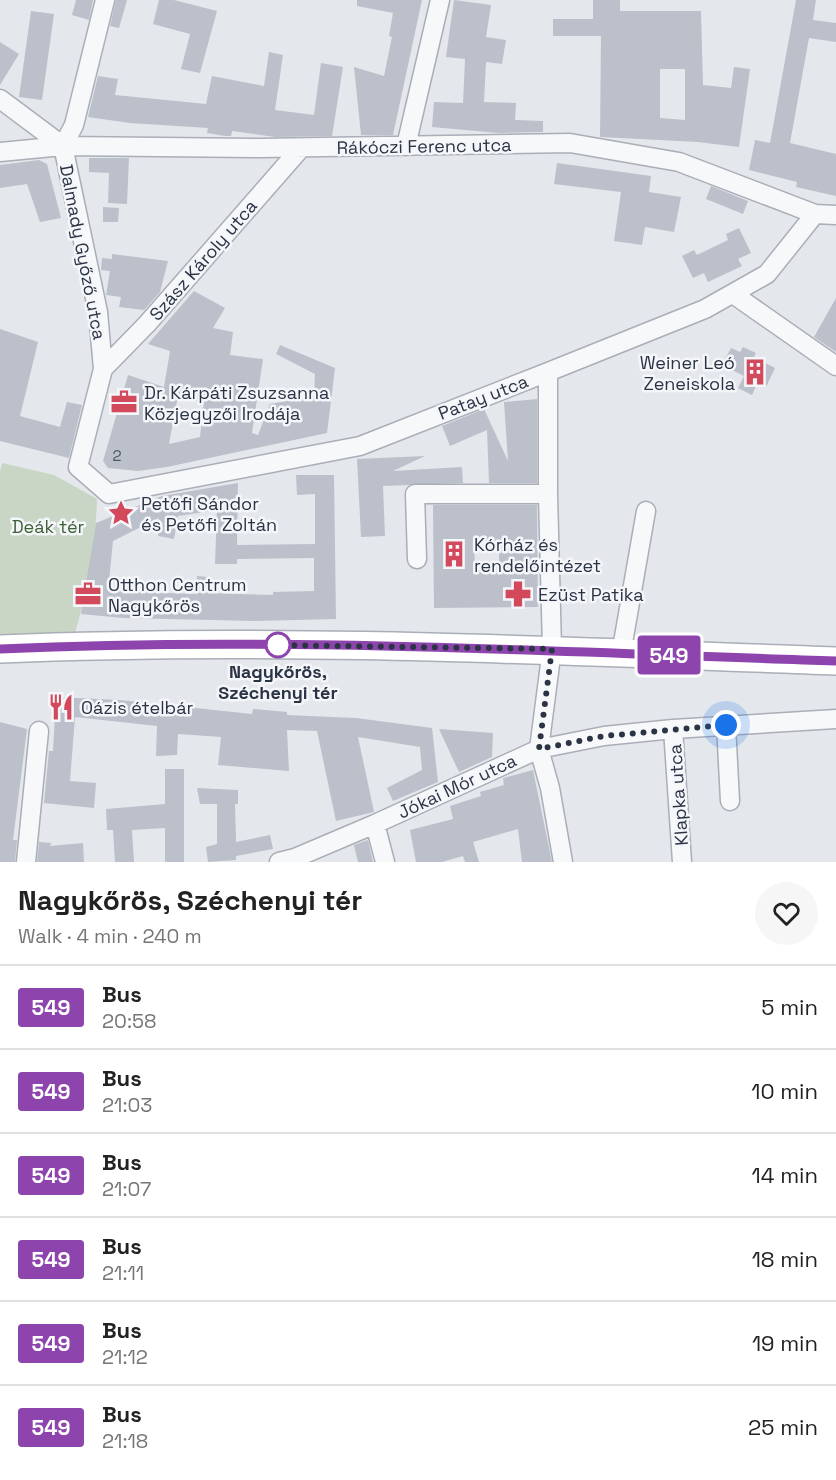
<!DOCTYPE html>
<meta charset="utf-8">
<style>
body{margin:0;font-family:"Space Grotesk",sans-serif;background:#f6f6f6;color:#222;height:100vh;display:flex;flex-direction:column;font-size:22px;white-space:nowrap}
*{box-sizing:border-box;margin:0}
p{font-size:20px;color:#767676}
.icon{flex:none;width:33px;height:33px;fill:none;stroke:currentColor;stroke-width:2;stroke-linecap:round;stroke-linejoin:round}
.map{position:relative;height:862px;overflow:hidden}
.sheet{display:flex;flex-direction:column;background:#fff;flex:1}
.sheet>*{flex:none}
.badge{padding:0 12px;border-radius:4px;font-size:21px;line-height:39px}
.you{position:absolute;width:30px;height:30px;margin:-15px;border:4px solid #fff;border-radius:50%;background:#1a73e8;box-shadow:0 0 0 9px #1a73e833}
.map>.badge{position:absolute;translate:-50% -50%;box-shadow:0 0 0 3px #fff}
.round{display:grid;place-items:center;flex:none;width:63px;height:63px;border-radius:32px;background:#f6f6f6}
.summary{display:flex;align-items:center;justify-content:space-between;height:102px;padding:0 18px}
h1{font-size:28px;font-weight:700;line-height:45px}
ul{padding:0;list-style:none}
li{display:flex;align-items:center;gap:18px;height:84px;padding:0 18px;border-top:2px solid #e0e0e0}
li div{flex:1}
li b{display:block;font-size:22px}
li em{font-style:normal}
li .badge{min-width:66px;font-weight:700;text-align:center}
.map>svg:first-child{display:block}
</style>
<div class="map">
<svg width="836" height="862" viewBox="0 0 836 862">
<rect width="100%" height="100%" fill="#e4e7ec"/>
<path fill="#c9d6c5" d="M2,463l52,12 43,24c-1,49 -11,100 -26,147l-71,3v-177z"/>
<path fill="#bbc0ca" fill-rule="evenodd" d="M76,0h17l-4,20 -17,-5z
M116,0h11l-8,28 -9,-2z
M159,0h15l43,11 -17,62 -19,-4 9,-35 -37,-10z
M357,0h65l-29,135h-32l-7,-68 30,9 8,-39 -3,-1 4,-23 -36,-7z
M454,0l37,5 -5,32 20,3 -4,24 -16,-2 -2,40 32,1 -1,17 28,1v11l-45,1 -66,-6 2,-25 29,1 2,-44 -19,-2z
M593,0h27v11h81l2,74 28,3 3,-21 16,2 -11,78 -41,-5 -98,-5 1,-101h-48v-17h40zM660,69h25v51l-25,-2z
M796,0h20l-3,20 23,3v19l-27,-4 -19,105 46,11v42l-40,-9 1,-5 -48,-12 6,-30 15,3z
M31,11l23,3 -12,86 -23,-3z
M0,42l19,12 -19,31z
M269,52l14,3 -8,55 39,5 7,-52 22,4 -11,69 -57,1 -43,-6 -1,5h-6l-18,-3 1,-5 -78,-5 -42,-6 10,-41 20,3 -3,16 91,9 6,-28 52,10z
M89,158h40l-2,46 -19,-1 1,-30 -20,-1z
M39,160l8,4 14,54 -21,4 -13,-38 -27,4v-23z
M557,163l94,13 -2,16 32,5 -7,35 -29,-5 -3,18 -28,-4 7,-49 -67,-8z
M711,186l37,15 -5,13 -37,-15z
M103,207l16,1 -1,14h-15z
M739,228l12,25 -13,6 4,7 -34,16 -4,-9 -11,5 -11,-22 12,-6 3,5 31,-15 -2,-6z
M112,254l56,7 -8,31 -16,18 -25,-3 2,-10 -15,-2 4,-24 -9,-1 1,-12 10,1z
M194,291l31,17 -12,20 20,4 -3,23 33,4 -11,74 6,2 12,-31 44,-8 1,-22 -39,-20 4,-9 55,23 -8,65 -160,34 -29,4 -30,-3 -5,-7 25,-86 36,12 6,-36 -22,-7zM177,401h27l-4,36 -31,7z
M836,298v54l-22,-15z
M0,329l38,13 -18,74 40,11 7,-25 15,3 -13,53 -69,-17z
M743,347l13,6 -2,4 21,11 -9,19 -8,-5 -6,13 -14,-7 6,-12 -22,-11 9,-17 9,4z
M537,399v84h-48l-2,-53 -37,16 -8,-20 42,-17 24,52 -4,-59z
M425,456l-32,15 69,-4 1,16 -80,3 2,50 -24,1 -4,-78z
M296,475h38l2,144 -81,2 -132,-3 -42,-4 15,-91 66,-27 76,-13 -1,62 78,-1v-50l-18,1zM217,510l-2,54h22v-5l77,-1v33l-41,1v3l-64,-2v-16l-12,-1 -1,18 -88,-3 5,-50 46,-23 -1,18 16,3 4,-23z
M433,505h104l1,102 -104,1zM474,542h25v24l-24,1z
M56,697l64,3 132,14 1,-5 34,3v3l69,3 76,10 6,54 -45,19 -6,-13 35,-18 -2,-23 -62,-10 16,75 -38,9 -19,-90 -30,-1 2,41 -71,-6 3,-28 -43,-3 -1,21 -21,1 1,-30 -82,-9 -5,64 26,2 -2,25 -50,-5 5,-52h4z
M0,722l27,7 -14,111h4l-2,22h-15z
M439,729l54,4 -1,24 -33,15z
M165,769h19v93h-19v-34l-33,2 2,32h-19l-2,-32h-6l-1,-21 59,-5z
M533,770l19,92h-30l-4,-33 -45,13 6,20h-14l-2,-6 -21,6h-26l-6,-32 43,-11 -3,-13 31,-10 -1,-4 24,-7 -1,-7z
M197,788l41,2v14h-3l1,38 34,-7 3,14 -37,7v4l-28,2 -2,-15 11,-3v-40h-17z
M368,840l5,22h-15l-4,-17z
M39,842l12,1 -1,3 33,-3 1,19h-47z"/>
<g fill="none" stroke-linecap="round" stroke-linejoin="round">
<g stroke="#a9aeb7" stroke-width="21">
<path id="minor" d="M105,0l-31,125 -11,21 35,166 5,57 -25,98 31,27 251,-48 188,-74 157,-63 62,-35 48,-60
M0,99l63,47
M406,146l34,-146
M0,152l63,-6 198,2 309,-5 109,19 136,52 21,1
M733,294l103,72
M103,369l44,-45 154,-176
M548,372v122l4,155 -13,100 11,39 13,74
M417,559l-2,-65h133
M621,654l25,-143
M726,725l4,76
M673,729l9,133
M375,824l10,38
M26,862l13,-131
M279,862l16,-4 80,-34 164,-75 65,-13 69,-7 163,-10"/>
</g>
<g stroke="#a9aeb7" stroke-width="30">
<path id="secondary" d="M0,649c279,-12 558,2 836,12"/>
</g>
<use href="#minor" stroke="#f7f8fa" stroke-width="18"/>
<use href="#secondary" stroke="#fff" stroke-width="27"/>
</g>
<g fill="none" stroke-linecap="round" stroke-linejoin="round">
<g stroke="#fff" stroke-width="14">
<path id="line" d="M0,649c278,-13 558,3 836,12"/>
</g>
<use href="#line" stroke="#8e44ad" stroke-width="9"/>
<path stroke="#2b3445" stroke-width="6" stroke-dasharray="0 10.8" d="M278,645h-8l282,4 -13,100 65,-13 122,-11"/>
</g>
<defs>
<g id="building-bare" transform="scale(2.07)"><path d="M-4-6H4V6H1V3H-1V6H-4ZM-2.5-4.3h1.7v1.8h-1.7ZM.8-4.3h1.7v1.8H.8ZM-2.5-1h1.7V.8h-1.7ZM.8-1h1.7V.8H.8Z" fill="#d1495b" stroke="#f4f6f9" stroke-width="2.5" paint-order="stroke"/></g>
<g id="office-bare" transform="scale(2.07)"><path d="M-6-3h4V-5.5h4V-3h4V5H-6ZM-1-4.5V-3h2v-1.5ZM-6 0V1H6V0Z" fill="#d1495b" stroke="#f4f6f9" stroke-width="2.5" paint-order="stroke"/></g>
<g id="sight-bare" transform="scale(2.07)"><path d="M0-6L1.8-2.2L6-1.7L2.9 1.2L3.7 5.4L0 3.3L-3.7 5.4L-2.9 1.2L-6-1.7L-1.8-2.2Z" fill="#d1495b" stroke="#f4f6f9" stroke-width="2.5" paint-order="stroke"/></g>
<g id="pharmacy-bare" transform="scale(2.07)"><path d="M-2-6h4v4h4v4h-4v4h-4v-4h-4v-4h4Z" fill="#d1495b" stroke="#f4f6f9" stroke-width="2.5" paint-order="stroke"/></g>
<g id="restaurant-bare" transform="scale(2.07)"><path d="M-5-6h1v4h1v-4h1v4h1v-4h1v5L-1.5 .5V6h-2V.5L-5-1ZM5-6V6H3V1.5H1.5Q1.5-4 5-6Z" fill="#d1495b" stroke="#f4f6f9" stroke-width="2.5" paint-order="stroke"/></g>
</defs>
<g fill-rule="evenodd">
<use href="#building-bare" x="755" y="372"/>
<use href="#office-bare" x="124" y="402"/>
<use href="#sight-bare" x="121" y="513"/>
<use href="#building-bare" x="454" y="554"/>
<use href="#office-bare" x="88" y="594"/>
<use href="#pharmacy-bare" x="518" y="594"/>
<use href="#restaurant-bare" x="61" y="707"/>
</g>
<circle fill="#fff" stroke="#8e44ad" stroke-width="3" cx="278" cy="645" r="12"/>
<g text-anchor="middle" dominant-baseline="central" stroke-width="5" stroke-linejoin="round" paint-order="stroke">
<g font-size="15" fill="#4f5766">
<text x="117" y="455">2</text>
</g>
<g font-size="18" fill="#2b3445" stroke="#f4f6f9">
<text transform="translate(424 146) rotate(-1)">Rákóczi Ferenc utca</text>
<text transform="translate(83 252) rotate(79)">Dalmady Győző utca</text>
<text transform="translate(203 260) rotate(-49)">Szász Károly utca</text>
<text transform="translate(483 397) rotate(-21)">Patay utca</text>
<text transform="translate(457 786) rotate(-25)">Jókai Mór utca</text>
<text transform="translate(678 795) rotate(-94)">Klapka utca</text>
</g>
<g font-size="18" fill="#2b3445" stroke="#f4f6f9" text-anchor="start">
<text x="735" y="362" text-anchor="end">Weiner Leó<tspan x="735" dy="21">Zeneiskola</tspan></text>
<text x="144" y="392">Dr. Kárpáti Zsuzsanna<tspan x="144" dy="21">Közjegyzői Irodája</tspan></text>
<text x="141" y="503">Petőfi Sándor<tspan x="141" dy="21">és Petőfi Zoltán</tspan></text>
<text x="474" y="544">Kórház és<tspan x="474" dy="21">rendelőintézet</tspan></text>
<text x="108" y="584">Otthon Centrum<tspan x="108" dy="21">Nagykőrös</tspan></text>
<text x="538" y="594">Ezüst Patika</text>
<text x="81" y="707">Oázis ételbár</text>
</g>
<g font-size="18" fill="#3f6138" stroke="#f4f6f9">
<text x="48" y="526">Deák tér</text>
</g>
<g font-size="18" font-weight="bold" fill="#2b3445" stroke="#f4f6f9">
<text x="278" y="671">Nagykőrös,<tspan x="278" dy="21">Széchenyi tér</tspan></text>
</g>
</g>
</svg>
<div class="you" style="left:726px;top:725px"></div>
<b class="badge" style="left:669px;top:655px;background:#8e44ad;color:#fff">549</b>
</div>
<section class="sheet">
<div class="summary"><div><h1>Nagykőrös, Széchenyi tér</h1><p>Walk · 4 min · 240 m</p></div><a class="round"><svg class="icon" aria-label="heart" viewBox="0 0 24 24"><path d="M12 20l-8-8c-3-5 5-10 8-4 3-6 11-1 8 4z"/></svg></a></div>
<ul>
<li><span class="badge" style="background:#8e44ad;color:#fff">549</span><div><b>Bus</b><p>20:58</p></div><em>5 min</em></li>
<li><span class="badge" style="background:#8e44ad;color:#fff">549</span><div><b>Bus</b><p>21:03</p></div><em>10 min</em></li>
<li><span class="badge" style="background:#8e44ad;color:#fff">549</span><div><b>Bus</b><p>21:07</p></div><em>14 min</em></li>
<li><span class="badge" style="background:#8e44ad;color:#fff">549</span><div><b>Bus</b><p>21:11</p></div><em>18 min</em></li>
<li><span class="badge" style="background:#8e44ad;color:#fff">549</span><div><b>Bus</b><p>21:12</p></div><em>19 min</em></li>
<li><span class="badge" style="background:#8e44ad;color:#fff">549</span><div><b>Bus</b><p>21:18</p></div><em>25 min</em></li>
</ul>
</section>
